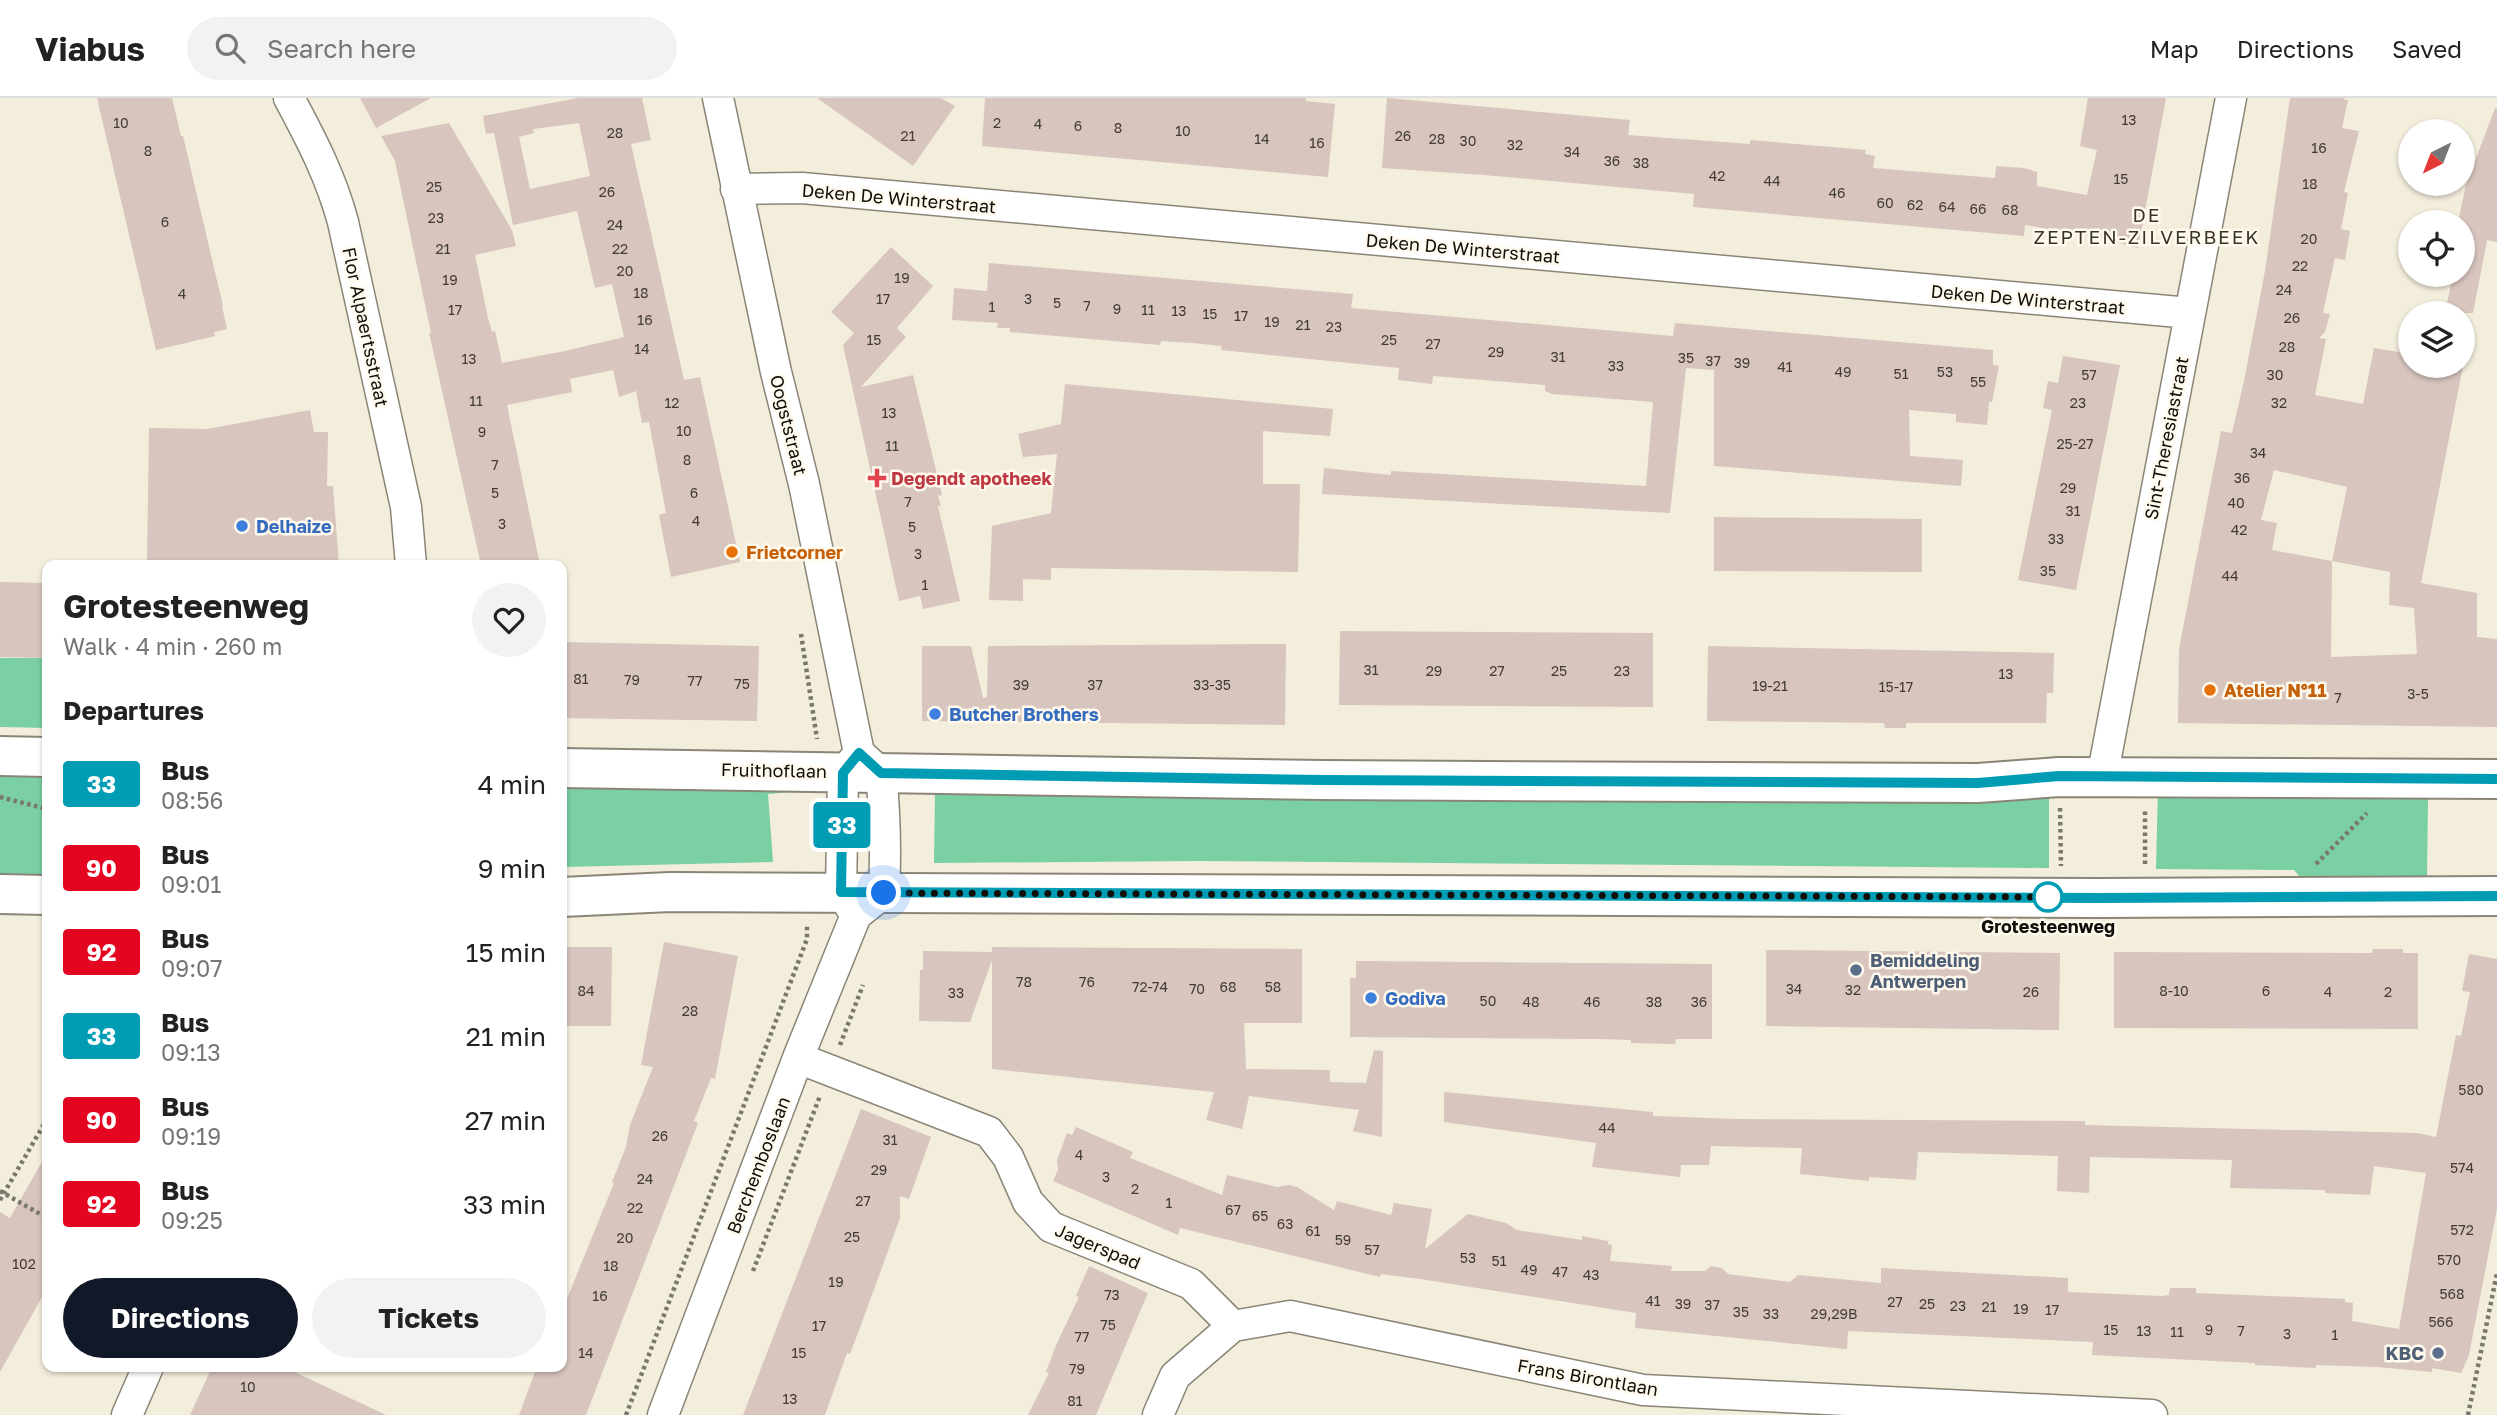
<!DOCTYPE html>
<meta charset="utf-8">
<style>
body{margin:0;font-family:"Golos Text",sans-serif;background:#f2f2f2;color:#222;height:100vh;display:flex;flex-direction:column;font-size:26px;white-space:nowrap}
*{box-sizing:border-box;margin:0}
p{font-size:23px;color:#767676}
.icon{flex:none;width:38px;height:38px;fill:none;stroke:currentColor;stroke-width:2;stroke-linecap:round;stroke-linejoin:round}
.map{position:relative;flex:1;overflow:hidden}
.sheet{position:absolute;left:42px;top:462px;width:525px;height:812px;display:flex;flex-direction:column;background:#fff;border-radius:14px;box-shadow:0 2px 5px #0004}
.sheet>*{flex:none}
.badge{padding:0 14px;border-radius:5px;font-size:24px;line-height:46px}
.needle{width:46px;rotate:222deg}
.tools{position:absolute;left:2398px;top:21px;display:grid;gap:14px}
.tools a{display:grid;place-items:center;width:77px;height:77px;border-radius:50%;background:#fff;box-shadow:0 2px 5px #0004;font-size:35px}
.you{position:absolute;width:35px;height:35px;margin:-18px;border:5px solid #fff;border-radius:50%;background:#1a73e8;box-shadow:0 0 0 10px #1a73e833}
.map>.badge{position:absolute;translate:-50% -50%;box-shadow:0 0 0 4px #fff}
h2{padding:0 21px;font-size:26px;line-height:63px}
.round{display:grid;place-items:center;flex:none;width:74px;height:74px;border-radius:37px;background:#f2f2f2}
.summary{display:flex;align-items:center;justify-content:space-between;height:119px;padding:0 21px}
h1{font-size:33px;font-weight:700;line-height:52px}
.primary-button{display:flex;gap:14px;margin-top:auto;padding:14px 21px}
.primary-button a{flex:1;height:80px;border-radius:42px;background:#111827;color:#fff;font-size:28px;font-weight:700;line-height:80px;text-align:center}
.primary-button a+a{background:#f2f2f2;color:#222}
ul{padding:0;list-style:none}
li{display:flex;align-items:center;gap:21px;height:84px;padding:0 21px}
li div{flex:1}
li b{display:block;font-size:26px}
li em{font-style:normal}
li .badge{min-width:77px;font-weight:700;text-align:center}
header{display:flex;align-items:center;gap:42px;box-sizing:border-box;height:98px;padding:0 35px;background:#fff;border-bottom:2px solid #e0e0e0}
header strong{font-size:33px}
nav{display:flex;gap:38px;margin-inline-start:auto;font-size:24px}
.search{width:490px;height:63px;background:#f2f2f2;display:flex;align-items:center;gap:18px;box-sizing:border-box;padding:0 24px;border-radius:38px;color:#767676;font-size:26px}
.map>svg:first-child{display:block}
</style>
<header>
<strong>Viabus</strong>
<div class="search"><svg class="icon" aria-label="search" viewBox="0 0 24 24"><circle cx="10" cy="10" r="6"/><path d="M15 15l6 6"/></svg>Search here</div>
<nav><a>Map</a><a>Directions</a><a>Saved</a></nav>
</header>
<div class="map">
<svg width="2497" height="1317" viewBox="0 0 2497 1317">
<rect width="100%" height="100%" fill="#f3eddc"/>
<path fill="#7ad0a3" d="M0,560h47v70l-47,-1z
M0,675l47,2v108h-47z
M794,679l-3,15 -23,2 5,68 -211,5v-80z
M2049,690v80l-851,-7 -264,2 1,-71z
M2158,690l248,1 22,11 -1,76 -65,1 -56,7 -12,-14 -138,-1z"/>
<path fill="#d7c5be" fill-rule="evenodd" d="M97,0h75l9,38h2l40,170h-1l5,23 -13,3 1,4 -59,14z
M360,0h71l-55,30z
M578,0h64l9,42 -20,4 53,236 16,-3 40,185 -69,15 -12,-62 7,-2 -17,-91 -7,1 -6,-32 -17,6 -6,-27 -43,9 2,13 -65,13 33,160h-59l-52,-232h2l-36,-172 -14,-25 68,-13 63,107 4,16 -41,9 13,63 4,14 3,-1 7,32 63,-12 59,-14 -12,-53 -17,4 -18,-77 -64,14 -19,-92 -8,1 -3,-18zM579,25l11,53 -60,13 -11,-52 15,-4 -1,-4z
M817,0h124l14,8 -42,60z
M985,0h321v3l29,3 -7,73 -346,-31z
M1387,0l243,22 -2,15 122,9v-4l116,10 -1,4 10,2 -2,12 122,10 1,-12 28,2 13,4v14l50,9 10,-45 -17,-4 8,-48h78l-28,150 -36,-10 -77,-13 -1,11 -331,-29 1,-13 -210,-19 -102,-7z
M2290,0h55l-1,2h4l-6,28 17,3 -15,61 4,1 -7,36 9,2 -5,29 -10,-2 -12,55 7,1 -5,18 -6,6 7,1 -11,56 48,9 11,-56 36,6v12h53l-42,217 56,10v44l20,2v88l-319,-4 1,-74 42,-218 11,2 12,-52 21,-110zM2274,372l73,17 -15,74 -60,-11 5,-27 -16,-3zM2332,463l58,11 -1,33 25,3 3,46 -86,3z
M2495,10h2v134l-10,-2 -14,73h-28l8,-38h9v-53h-4l8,-37z
M891,149l42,39 -36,42 9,9 -45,50 52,-12 29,120 -4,1 3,10h-3l22,95 -37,8 -3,-13 -21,5 -56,-256 11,-12 -23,-21z
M989,165l364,31 -2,14 322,28 2,-13 318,27v15l6,1 -7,36h-3l-2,23 -31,-3v-8l-47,-4 1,46 53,4 -2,26 -247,-20v-96l-28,-2 -16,145 -348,-19 2,-26 67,7v-4l255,15 7,-84 -101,-8 -7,-3v-6l-112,-9 -1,8 -34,-4 1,-12 -178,-18 1,-4 -30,-3 -31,-2 -1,4 -150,-13v-4h-13l1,-5 -46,-3 2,-32 33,3z
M2063,258l57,9 -44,225 -58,-10 34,-170 -9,-2 5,-27 10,2z
M1065,286l268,25 -3,27 -67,-5v53h37l-2,88 -247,-4v12l-28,-1v22l-34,-1 3,-74 59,-13 6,-59 -34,3 -5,-23 43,-10z
M310,312l4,22h14l-1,54h6l6,79h-192l2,-137 58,1z
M1714,419l208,2v53l-208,-1z
M0,484l47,1v75l-47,-1z
M1340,533l313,2v74l-314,-2z
M562,544l197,4 -2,75 -195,-3z
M1286,546l-1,81 -363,-4v-75h49l12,52 4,-1 1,-51z
M1708,548l346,7 -1,40h-6l-1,30h-140v5h-21l-1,-5 -177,-2z
M664,844l74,14 -23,123 -4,-1 -17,43 4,2 -112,292h-67l18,-48h25v-56l52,-128 -2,-1 14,-35 4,-22 23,-58 -12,-2z
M562,849h50l-1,79h-49z
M992,849l310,2v74h-58l2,46 84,1v12l36,1 8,-33 9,1 -1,86 -29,-6 6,-21 -110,-14 -7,33 -36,-9 8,-28 -222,-23v-109l-22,62 -51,-1 1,-51h3v-19l69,1z
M2373,851h30v4h15v76l-304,-1v-76l258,1z
M1766,852l294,3 -1,77 -293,-4z
M2469,856l28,5v250l-28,146 -8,18 -29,-5v4l-55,-5 -61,-2v3l-61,-3v-2l-163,-8 1,-13 -245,-11 -1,18 -212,-21 1,-15 -216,-34 -39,-5 -1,3 -200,-49 -2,7 -125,-54 5,-11 -1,-10 10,-27 5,2 4,-8 57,25 -3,6 92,37 5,-20 50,12 12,-2 8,2 37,23 3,-9 54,14 3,-12 38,6 -7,40 43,-35 38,9 11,7 65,10v-4l26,5v3l4,1 -2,16 62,5 -1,5h34l6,-5 11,2 6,6 62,8 8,-7 83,8v-15l187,10v14l93,4 8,-1 1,-7h26v5l149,6v3l8,1 -1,18 47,8 27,-156 -52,-7 -4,29 -45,-2v-3l-95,-2 2,-28 -142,-3 -1,36 -32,-2 1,-35 -140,-4 -2,28 -47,-3v4l-69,-7 2,-26 -91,-2 -2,19h-28l-1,12 -88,-10 4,-24 -152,-21v-30l209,20v4l85,3 347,2v4l332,8 19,4 20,-102 5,1 9,-44 -8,-1z
M1356,863l356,3v75h-36l-1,5 -44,-1v-3l-31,-1 -250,-2v-59h6z
M861,1011l70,28 -22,62 -9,-3v22l-39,107 -11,29 -3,-1 -22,62h-82z
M47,1055v135l-47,84v-160l10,6z
M1089,1168l59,27 -52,122h-68l21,-42 -3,-1 10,-27 23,-48 -3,-1z
M212,1269h72l102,48h-196z"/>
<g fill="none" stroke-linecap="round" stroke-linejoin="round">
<g stroke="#8a8576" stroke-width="33">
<path id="street" d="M289,0c22,41 42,79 54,124l63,285 5,58
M736,91l66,-1 1388,125
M2102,680l129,-680
M852,811l-11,-16 2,-120 13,-16
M798,960l191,74 19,25 20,45 23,25 140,57 42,42
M127,1317l21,-48
M663,1317l135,-357 58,-143 28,-22c2,-40 1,-80 -3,-120l-22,-20 -55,-269 -28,-112 -58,-274
M1158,1317l17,-39 58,-50 57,-10 353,74 509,25"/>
</g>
<g stroke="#8a8576" stroke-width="42">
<path id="secondary" d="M0,658l47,1
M562,670c254,2 507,10 761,12 218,2 437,2 655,3l81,-6 438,2
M0,796l47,1
M562,799l108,-5 1430,6 397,-2"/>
</g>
<path stroke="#7a776c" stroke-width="4.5" stroke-dasharray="3.5 3.5" stroke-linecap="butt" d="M801,536l16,105
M0,699l47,12
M2060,710l1,58
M2145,766v-54
M2316,766l51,-51
M840,947l23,-60
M0,1093l47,27
M0,1102l47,-81
M753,1173l67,-175
M626,1317l181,-476v-13
M2468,1317l29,-142"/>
<use href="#street" stroke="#fff" stroke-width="30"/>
<use href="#secondary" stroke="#fff" stroke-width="38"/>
</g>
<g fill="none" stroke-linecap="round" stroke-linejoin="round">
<g stroke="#fff" stroke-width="16">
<path id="line" d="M2497,681l-438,-3 -81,7 -655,-3 -442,-7 -22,-20 -16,20 -2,119 1259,6 397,-2"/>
</g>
<use href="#line" stroke="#009cb4" stroke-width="10"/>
<path stroke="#100f09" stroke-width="7" stroke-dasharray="0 12.6" d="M884,795l1164,4"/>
</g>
<path fill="#e0444e" stroke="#fffaed" stroke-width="2.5" d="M873.5 369.5h7v7h7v7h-7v7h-7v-7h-7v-7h7z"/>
<g fill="#3f7fe0" stroke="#fffaed" stroke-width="2.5">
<circle cx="242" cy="428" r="7"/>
<circle cx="935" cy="616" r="7"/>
<circle cx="1371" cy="900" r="7"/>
</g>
<g fill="#e8710a" stroke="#fffaed" stroke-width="2.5">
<circle cx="732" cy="454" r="7"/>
<circle cx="2210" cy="592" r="7"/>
</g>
<circle fill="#fff" stroke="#009cb4" stroke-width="3.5" cx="2048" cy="799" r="14"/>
<g fill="#5c6f8a" stroke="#fffaed" stroke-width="2.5">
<circle cx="1856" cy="872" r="7"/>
<circle cx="2438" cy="1255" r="7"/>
</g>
<g text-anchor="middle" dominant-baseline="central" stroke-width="5" stroke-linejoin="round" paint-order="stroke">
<g font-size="14" fill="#423c36">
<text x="2129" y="21">13</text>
<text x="121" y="24">10</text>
<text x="997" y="24">2</text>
<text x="1038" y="25">4</text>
<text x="1078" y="27">6</text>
<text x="1118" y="29">8</text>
<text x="1183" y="32">10</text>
<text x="615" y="34">28</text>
<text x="908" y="37">21</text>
<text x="1403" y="37">26</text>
<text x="1262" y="40">14</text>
<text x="1437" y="40">28</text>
<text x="1468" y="42">30</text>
<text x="1317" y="44">16</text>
<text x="1515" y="46">32</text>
<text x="2319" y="49">16</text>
<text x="148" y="52">8</text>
<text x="1572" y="53">34</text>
<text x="1612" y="62">36</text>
<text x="1641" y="64">38</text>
<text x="1717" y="77">42</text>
<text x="2121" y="80">15</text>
<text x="1772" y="82">44</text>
<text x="2310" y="85">18</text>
<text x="434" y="88">25</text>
<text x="607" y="93">26</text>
<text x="1837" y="94">46</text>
<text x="1885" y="104">60</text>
<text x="1915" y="106">62</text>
<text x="1947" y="108">64</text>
<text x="1978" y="110">66</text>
<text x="2010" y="111">68</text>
<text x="436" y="119">23</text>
<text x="165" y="123">6</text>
<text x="615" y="126">24</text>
<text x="2309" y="140">20</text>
<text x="443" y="150">21</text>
<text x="620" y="150">22</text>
<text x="2300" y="167">22</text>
<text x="625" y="172">20</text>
<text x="902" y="179">19</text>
<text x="450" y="181">19</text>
<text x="2284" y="191">24</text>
<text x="641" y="194">18</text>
<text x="182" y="195">4</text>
<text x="883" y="200">17</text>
<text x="1028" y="200">3</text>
<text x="1057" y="204">5</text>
<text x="1087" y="207">7</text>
<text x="992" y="208">1</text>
<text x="1117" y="210">9</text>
<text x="455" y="211">17</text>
<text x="1148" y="211">11</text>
<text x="1179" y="212">13</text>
<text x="1210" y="215">15</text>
<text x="1241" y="217">17</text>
<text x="2292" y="219">26</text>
<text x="645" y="221">16</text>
<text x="1272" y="223">19</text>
<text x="1303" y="226">21</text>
<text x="1334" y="228">23</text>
<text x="874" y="241">15</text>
<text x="1389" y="241">25</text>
<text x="1433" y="245">27</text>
<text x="2287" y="248">28</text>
<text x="642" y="250">14</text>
<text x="1496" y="253">29</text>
<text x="1558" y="258">31</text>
<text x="1686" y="259">35</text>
<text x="469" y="260">13</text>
<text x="1713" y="262">37</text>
<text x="1742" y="264">39</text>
<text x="1616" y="267">33</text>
<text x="1785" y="268">41</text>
<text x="1843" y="273">49</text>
<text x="1945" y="273">53</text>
<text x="1901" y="275">51</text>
<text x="2089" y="276">57</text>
<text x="2275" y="276">30</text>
<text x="1978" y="283">55</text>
<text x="476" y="302">11</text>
<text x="672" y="304">12</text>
<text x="2078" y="304">23</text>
<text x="2279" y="304">32</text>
<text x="889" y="314">13</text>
<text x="684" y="332">10</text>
<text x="482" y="333">9</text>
<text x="2075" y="345">25-27</text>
<text x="892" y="347">11</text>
<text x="2258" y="354">34</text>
<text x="687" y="361">8</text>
<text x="495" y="366">7</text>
<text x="2242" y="379">36</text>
<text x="2068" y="389">29</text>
<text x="495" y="394">5</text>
<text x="694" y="394">6</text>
<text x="908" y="403">7</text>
<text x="2236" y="404">40</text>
<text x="2073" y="412">31</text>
<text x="696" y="422">4</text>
<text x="502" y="425">3</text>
<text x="912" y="428">5</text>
<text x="2239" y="431">42</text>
<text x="2056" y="440">33</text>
<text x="918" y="455">3</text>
<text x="2048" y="472">35</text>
<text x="2230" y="477">44</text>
<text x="925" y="486">1</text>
<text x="1371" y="571">31</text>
<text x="1434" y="572">29</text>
<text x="1497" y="572">27</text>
<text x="1559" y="572">25</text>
<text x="1622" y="572">23</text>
<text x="2006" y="575">13</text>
<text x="581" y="580">81</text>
<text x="632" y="581">79</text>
<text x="695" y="582">77</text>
<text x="742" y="585">75</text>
<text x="1021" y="586">39</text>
<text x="1095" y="586">37</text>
<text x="1212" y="586">33-35</text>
<text x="1770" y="587">19-21</text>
<text x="1896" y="588">15-17</text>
<text x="2418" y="595">3-5</text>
<text x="2338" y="599">7</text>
<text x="1024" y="883">78</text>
<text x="1087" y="883">76</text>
<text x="1150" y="888">72-74</text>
<text x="1228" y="888">68</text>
<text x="1273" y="888">58</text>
<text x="1197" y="890">70</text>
<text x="1794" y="890">34</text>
<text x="1853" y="891">32</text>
<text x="586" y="892">84</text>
<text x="2174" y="892">8-10</text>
<text x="2266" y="892">6</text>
<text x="2031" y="893">26</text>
<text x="2328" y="893">4</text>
<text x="2388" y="893">2</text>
<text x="956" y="894">33</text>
<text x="1488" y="902">50</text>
<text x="1531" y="903">48</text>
<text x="1592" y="903">46</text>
<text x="1654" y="903">38</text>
<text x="1699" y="903">36</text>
<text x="690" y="912">28</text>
<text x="2471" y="991">580</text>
<text x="1607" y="1029">44</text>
<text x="660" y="1037">26</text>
<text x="890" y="1041">31</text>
<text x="1079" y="1056">4</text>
<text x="2462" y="1069">574</text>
<text x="879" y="1071">29</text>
<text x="1106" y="1078">3</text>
<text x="645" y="1080">24</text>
<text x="1135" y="1090">2</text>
<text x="863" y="1102">27</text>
<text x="1169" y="1104">1</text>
<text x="635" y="1109">22</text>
<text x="1233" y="1111">67</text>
<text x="1260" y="1117">65</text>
<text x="1285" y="1125">63</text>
<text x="2462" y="1131">572</text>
<text x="1313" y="1132">61</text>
<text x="852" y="1138">25</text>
<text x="625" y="1139">20</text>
<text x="1343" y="1141">59</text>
<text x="1372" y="1151">57</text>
<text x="1468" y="1159">53</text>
<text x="2449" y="1161">570</text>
<text x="1499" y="1162">51</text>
<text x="24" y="1165">102</text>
<text x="611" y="1167">18</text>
<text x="1529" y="1171">49</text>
<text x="1560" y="1173">47</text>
<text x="1591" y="1176">43</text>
<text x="836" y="1183">19</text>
<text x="2452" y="1195">568</text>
<text x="1112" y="1196">73</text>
<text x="600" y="1197">16</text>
<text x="1653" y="1202">41</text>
<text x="1895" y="1203">27</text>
<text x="1683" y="1205">39</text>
<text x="1927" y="1205">25</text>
<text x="1712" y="1206">37</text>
<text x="1958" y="1207">23</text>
<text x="1989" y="1208">21</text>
<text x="2021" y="1210">19</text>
<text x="2052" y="1211">17</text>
<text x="1741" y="1213">35</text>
<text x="1771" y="1215">33</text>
<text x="1834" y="1215">29,29B</text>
<text x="2441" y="1223">566</text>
<text x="1108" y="1226">75</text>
<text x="819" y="1227">17</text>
<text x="2111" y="1231">15</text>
<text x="2209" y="1231">9</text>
<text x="2144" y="1232">13</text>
<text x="2241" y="1232">7</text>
<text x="2177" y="1233">11</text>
<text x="2287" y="1235">3</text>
<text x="2335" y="1236">1</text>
<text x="1082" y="1238">77</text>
<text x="586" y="1254">14</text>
<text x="799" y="1254">15</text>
<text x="1077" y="1270">79</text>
<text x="248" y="1288">10</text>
<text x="790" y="1300">13</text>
<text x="1075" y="1302">81</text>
</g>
<g font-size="18" fill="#100f09" stroke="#fffaed">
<text transform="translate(899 100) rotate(5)">Deken De Winterstraat</text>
<text transform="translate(1463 150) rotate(5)">Deken De Winterstraat</text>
<text transform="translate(2028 201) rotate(5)">Deken De Winterstraat</text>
<text transform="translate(366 229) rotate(78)">Flor Alpaertsstraat</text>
<text transform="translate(789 327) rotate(76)">Oogststraat</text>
<text transform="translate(2166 340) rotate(-79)">Sint-Theresiastraat</text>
<text transform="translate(774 672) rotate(1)">Fruithoflaan</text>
<text transform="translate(758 1067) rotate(-69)">Berchemboslaan</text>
<text transform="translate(1098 1148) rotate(23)">Jagerspad</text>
<text transform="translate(1588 1279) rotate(10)">Frans Birontlaan</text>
</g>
<g font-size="18" font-weight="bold" fill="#be3a42" stroke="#fffaed" text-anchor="start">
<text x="891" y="380">Degendt apotheek</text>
</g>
<g font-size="18" font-weight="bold" fill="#366cbe" stroke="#fffaed" text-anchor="start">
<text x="256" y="428">Delhaize</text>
<text x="949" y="616">Butcher Brothers</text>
<text x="1385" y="900">Godiva</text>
</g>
<g font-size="18" font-weight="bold" fill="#c56008" stroke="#fffaed" text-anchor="start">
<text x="746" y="454">Frietcorner</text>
<text x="2224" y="592">Atelier N°11</text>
</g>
<g font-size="18" font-weight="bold" fill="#100f09" stroke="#fffaed">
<text x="2048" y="828">Grotesteenweg</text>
</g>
<g font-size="18" font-weight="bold" fill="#4e5e75" stroke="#fffaed" text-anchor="start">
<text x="1870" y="862">Bemiddeling<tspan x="1870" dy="21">Antwerpen</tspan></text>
<text x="2424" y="1255" text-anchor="end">KBC</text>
</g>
<g font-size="19" letter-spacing="2" fill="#383427" stroke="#fffaed">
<text x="2147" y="116">DE<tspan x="2147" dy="22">ZEPTEN-ZILVERBEEK</tspan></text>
</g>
</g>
</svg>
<div class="tools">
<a><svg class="needle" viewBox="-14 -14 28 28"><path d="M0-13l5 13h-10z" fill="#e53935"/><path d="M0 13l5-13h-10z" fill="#767676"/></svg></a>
<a><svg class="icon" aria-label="locate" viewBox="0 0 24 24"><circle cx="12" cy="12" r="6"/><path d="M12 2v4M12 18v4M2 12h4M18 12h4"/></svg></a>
<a><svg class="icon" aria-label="layers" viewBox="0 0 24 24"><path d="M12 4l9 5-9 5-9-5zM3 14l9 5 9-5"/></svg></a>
</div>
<div class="you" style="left:884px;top:795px"></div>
<b class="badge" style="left:842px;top:727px;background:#009cb4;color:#fff">33</b>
<section class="sheet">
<div class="summary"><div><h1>Grotesteenweg</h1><p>Walk · 4 min · 260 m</p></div><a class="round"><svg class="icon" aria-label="heart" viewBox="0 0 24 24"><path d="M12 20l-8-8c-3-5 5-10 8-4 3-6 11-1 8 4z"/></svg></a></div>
<h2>Departures</h2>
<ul>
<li><span class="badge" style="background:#009cb4;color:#fff">33</span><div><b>Bus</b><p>08:56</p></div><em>4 min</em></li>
<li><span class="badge" style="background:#e40521;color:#fff">90</span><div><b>Bus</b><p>09:01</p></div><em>9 min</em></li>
<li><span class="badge" style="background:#e40521;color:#fff">92</span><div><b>Bus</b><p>09:07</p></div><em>15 min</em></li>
<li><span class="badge" style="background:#009cb4;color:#fff">33</span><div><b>Bus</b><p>09:13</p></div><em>21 min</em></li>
<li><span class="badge" style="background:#e40521;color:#fff">90</span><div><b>Bus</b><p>09:19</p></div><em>27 min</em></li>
<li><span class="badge" style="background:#e40521;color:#fff">92</span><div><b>Bus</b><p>09:25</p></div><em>33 min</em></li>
</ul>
<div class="primary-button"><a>Directions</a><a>Tickets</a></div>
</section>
</div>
